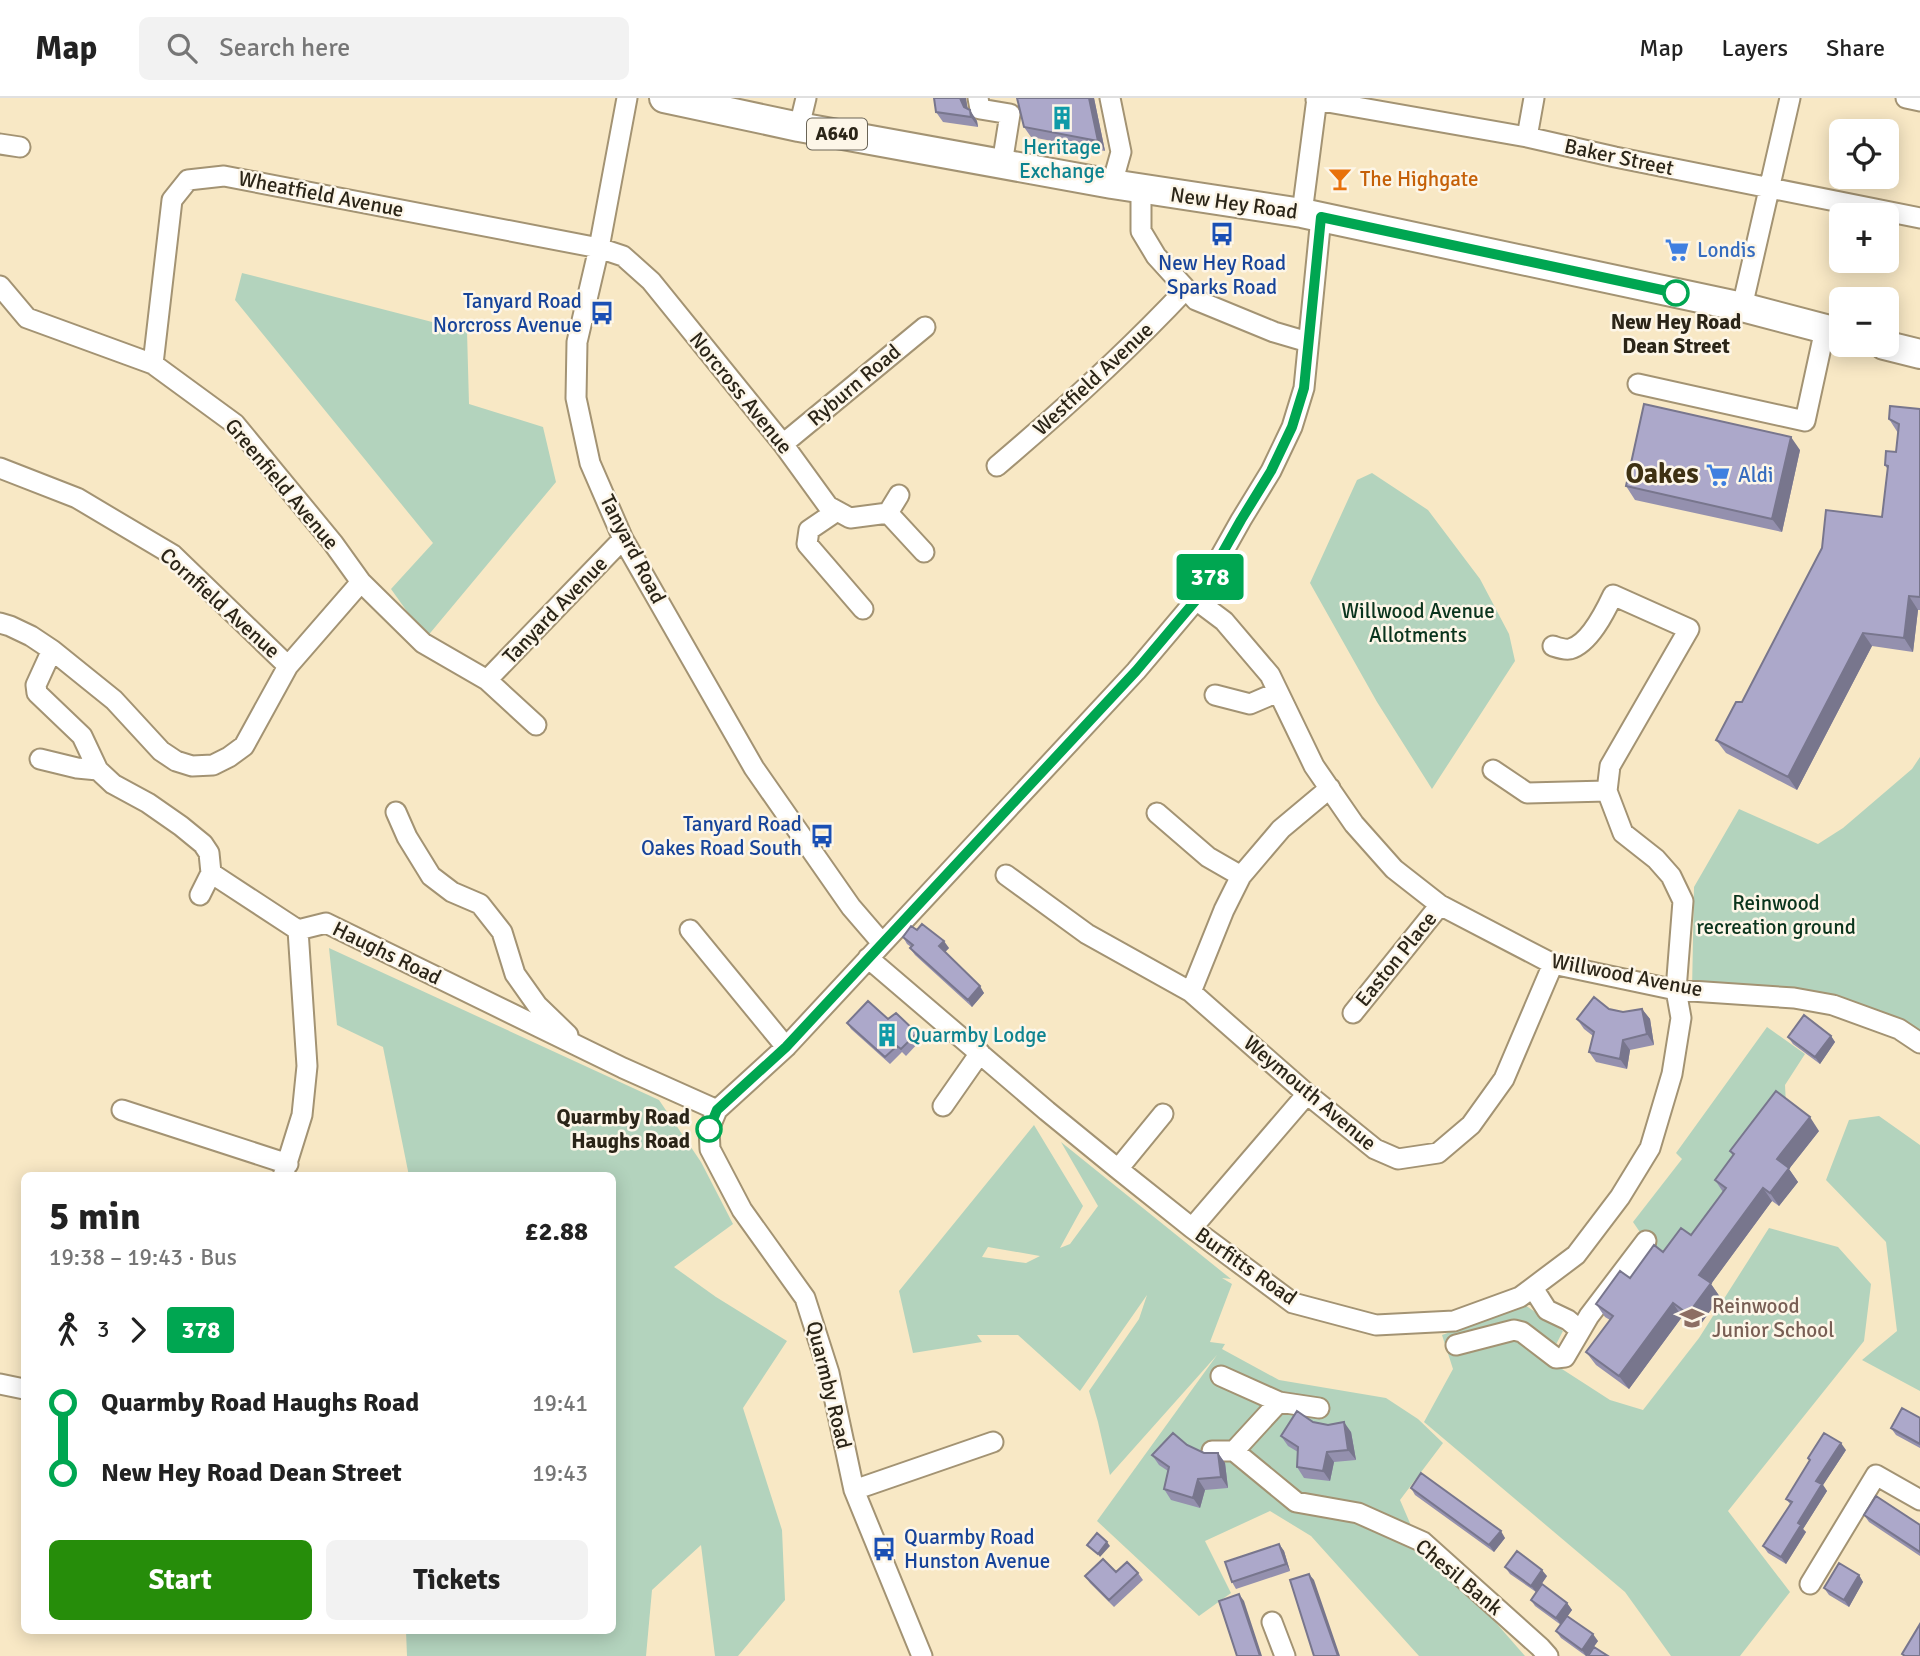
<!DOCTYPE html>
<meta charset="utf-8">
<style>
body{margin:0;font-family:Signika,sans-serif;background:#f2f2f2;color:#222;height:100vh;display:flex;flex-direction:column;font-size:26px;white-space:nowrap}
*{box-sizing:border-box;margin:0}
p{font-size:23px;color:#767676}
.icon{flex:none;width:38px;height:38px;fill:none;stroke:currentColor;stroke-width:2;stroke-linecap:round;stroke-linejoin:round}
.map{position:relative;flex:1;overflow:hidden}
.panel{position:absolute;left:21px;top:1074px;width:595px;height:462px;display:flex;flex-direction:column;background:#fff;border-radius:10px;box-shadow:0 4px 18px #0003}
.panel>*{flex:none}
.badge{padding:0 14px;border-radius:5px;font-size:24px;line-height:46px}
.buttons{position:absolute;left:1829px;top:21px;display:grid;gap:14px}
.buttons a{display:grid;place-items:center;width:70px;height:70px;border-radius:10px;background:#fff;box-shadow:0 4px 18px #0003;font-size:35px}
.map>.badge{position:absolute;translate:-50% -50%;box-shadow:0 0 0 4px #fff}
.legs{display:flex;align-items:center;gap:10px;height:77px;padding:0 28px;font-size:23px}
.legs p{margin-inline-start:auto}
.summary{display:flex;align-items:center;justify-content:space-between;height:119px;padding:0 28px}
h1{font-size:38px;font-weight:700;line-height:52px}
.primary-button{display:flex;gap:14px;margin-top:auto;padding:14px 28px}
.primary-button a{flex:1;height:80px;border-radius:10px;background:#268d0a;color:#fff;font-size:28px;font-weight:700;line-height:80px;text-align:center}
.primary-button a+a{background:#f2f2f2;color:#222}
ul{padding:0 28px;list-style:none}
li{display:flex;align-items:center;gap:24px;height:70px;font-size:26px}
li i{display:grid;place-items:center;width:10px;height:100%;margin:0 9px;background:currentColor}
li i::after{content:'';width:18px;height:18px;margin:-9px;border:5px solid;border-radius:50%;background:#fff}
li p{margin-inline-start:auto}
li:first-child i{background:linear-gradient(#0000 50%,currentColor 0)}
li:last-child i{background:linear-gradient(currentColor 50%,#0000 0)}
header{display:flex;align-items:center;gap:42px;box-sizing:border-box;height:98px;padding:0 35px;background:#fff;border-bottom:2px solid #e0e0e0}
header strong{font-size:33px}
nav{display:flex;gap:38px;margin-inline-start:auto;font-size:24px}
.search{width:490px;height:63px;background:#f2f2f2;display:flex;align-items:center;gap:18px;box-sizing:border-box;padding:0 24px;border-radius:10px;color:#767676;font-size:26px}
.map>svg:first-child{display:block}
</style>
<header>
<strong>Map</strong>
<div class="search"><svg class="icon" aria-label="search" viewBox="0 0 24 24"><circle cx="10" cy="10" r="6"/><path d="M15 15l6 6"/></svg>Search here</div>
<nav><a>Map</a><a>Layers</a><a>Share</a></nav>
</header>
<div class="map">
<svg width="1920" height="1558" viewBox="0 0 1920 1558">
<rect width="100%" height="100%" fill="#f8e8c5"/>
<path fill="#b3d3bd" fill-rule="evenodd" d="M242,175l225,58 2,73 74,23 13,55 -130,156 -35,-49 42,-46 -198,-243z
M1372,375l56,37 52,69 29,55 6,27 -83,128 -55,-87 -67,-119 47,-103z
M1920,659v286l-87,-38 -141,-14 2,-104 45,-78 79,35 25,-16 69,-59z
M329,850l330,152 42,62 32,62 -59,43 42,30 71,44 -44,67 39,122 3,70 -47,56h-23l-14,-111 -49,45 -6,66h-239l-1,-25h206v-455h-203l-26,-129 -46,-22z
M1767,929l38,27 -20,31 1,20 -33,70 -80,91 -27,-25 -13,-19 49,-63 -6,-6z
M1879,1018l41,29v246l-58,-31 35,-29 -11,-89 -60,-62 23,-60z
M1034,1027l49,81 -23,42 10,-4 28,-38 -37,-64 170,137 -9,-1 10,6 -22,58 15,2 -3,5 57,31 107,18 32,21 25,24 -43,57 22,51 54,49 49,56h-106l-108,-120 -41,-25 -65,30 26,52 -32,23 -102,-95 120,-166 -107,120 -12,-53 -9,-31 50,-72 8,-24 -67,96 -62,-56h-41l5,7 -69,11 -14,-62zM988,1149l52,9 -14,7 -44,-6z
M1769,1130l69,19 33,37 -7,57 -136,170 62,81 -50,64h-69l-46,-64 -201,-170 29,-53 -11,-34 83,-30 38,26 -15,29 62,40 33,10 56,-72z"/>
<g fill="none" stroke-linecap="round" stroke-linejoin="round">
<g stroke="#a39373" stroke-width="23">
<path id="minor" d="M627,0l-28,150 -22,94 -1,56 14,65 33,76 131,229 97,139 31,36
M978,0l2,11 30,5 -8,50
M1110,0l11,54 -9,32
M1906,0l14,3
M1316,2l211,37 88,20 305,61
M799,29l7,-29
M1527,39l7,-39
M0,46l20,3
M1141,91v42l15,25 40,44 78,32 34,10
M1302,115l15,-115
M0,188l27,32 126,46 82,60 98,119 28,39 62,61 64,37 49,45
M1742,209l48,-209
M153,266l19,-164 16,-20 36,-4 375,72 24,8 28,25 132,163 45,62 22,12 38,-5 11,-18
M1638,286l167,37 20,-92
M783,346l142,-117
M997,368c66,-56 130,-114 189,-177
M0,370l77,30 96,57 115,111
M837,413l-28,19 -2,14 56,65
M888,415l36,39
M1196,502l28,21 46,54 44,91 40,58 40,45 46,36 113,59 123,26 118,8 39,7 66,24 21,14
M0,525l10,3 21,10 21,14 62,50 47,51 15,10 16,5 21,-1 16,-8 15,-11 44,-80 73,-84
M52,552l-16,35 1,8 45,43 16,34
M487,582l136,-141
M1215,597l35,9 28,-12
M40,661l37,9 21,2 15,14 35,19 33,23 22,18 6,9 2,20
M1493,672l34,23 80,-2
M396,714l11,25 24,39 21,16 28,12 22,28 13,42 22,31 31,30
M1157,715l51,44 33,19
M1006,777l81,59 104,58 116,102 68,55 23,10 40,-6 33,-28 33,-46 49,-115
M200,797l11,-22 87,57
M690,832l96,117
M868,860l179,153 71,58 74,59 101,75 83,22 78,-4 66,-24 56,-42 44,-58 30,-49 22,-74 9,-56 -5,-28 7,-89 -12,-25 -15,-17 -33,-26 -16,-42 3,-25 79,-137 -76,-34c-8,17 -24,49 -43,54 -6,1 -11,-1 -17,-3
M1191,894l33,-82 17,-34 40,-47 49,-41
M1353,915l87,-108
M943,1008l37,-53
M122,1012l166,54
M1118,1071l45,-55
M283,1078l19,-61 5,-49 -9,-136 28,-7 297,145 94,42
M1192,1130l115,-134
M1533,1190l14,22 21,10 12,10
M1456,1247l58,-15 8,2 34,26 9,-1 24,-41 57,-75
M1221,1278l58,26 40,6
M0,1286l24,5
M1212,1353h22l62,51 62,11 65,29 117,105 8,9
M1234,1353l45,-49
M854,1392l139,-48
M1810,1486l66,-109 44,25
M1272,1524l13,34
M922,1558l-68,-166 -25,-117 -24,-75 -63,-88 -32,-61 -1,-20 8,-19 69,-63 350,-376 60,-71 45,-80 30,-49 21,-44 12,-39 17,-171"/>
</g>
<g stroke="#a39373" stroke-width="32">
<path id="highway" d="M664,0l135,29 313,57 190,29 440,94 99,26
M1884,247l36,9"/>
</g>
<use href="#minor" stroke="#fff" stroke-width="19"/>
<use href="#highway" stroke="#fff" stroke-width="28"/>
</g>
<path fill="#9490ae" d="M1094,0l11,53 -74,-14 -7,-10z
M966,2l2,9 9,12 1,6 -35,-5 -7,-10z
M1920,311v201h-2l-5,42 -41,-6 -75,144 -71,-37 -10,-13 26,-38 140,-185 6,-47 -3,-5 11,-13 2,-19 -9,-14z
M1800,352l-18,82 -147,-32 -9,-14z
M917,832l32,18 -4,4 39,41 -12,14 -57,-52 -5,-7 1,-1 -4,-3 -4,-7z
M1609,911l14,3 19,-3 8,10 4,26 -24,5 -3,19 -31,-7 -7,-10 4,-16 -9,-7 -7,-10z
M888,921l29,14 4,7 -15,16 -4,-4 -12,12 -39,-35 -4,-6z
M1831,938l4,6 -15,22 -27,-20 -5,-7z
M1819,1033l-30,38 9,13 -19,24 -7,-5 -61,83 9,13 -22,31 -16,-11 -53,72 -33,-24 -10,-13 24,-32 -5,-3 -9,-13 67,-52 28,-17 32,-43 -8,-12 18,-24 -3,-5z
M1920,1320v30l-24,-13 -5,-7z
M1313,1324l38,10 5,28 -22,2 -4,19 -26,-3 -7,-11 1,-15 -10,-6 -7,-10z
M1846,1352l-23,35 4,6 -24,38 3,3 -20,32 -18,-11 -5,-7 28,-41 -5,-6 24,-38 -2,-3z
M1204,1355h14l7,10 3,25 -23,2 -5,18 -29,-8 -7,-11 4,-18 -9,-6 -7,-10z
M1411,1390l94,50 -11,14 -79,-57z
M1864,1417l56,10v31l-51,-34z
M1279,1446l5,7 6,20 -54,18 -4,-7z
M1505,1469l42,9 -11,16 -26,-18z
M1116,1474l22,1 5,7 -29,27 -24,-24 -5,-7z
M1859,1477l4,7 -14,25 -20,-12 -5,-7z
M1531,1502l36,3 5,7 -11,15 -26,-19z
M1556,1533l42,10 -11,15h-1l-25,-18z"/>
<path fill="#78768d" d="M960,0h6l2,14 2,-2 7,11 1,6 -14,-20z
M1089,0h5l11,53 -7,-10z
M1791,339l9,13 -18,82 -10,-13z
M1909,498l9,14 -5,42 -9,-14z
M1863,535l9,13 -75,144 -9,-13z
M944,843l5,7 -5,5 -5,-7z
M980,888l4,7 -12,14 -4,-7z
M1642,911l8,10 4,26 -7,-11z
M1831,938l4,6 -15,22 -5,-7z
M1623,942l7,10 -3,19 -7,-10z
M1810,1019l9,14 -30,38 9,13 -19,24 -9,-13 7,-34z
M1763,1090l9,13 -61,83 9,13 -22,31 -10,-14 11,-39z
M1673,1205l9,14 -53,72 -10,-13z
M1344,1324l7,10 5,28 -8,-10z
M1841,1345l5,7 -23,35 4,6 -24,38 3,3 -20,32 -5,-7 17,-34 18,-42z
M1327,1354l7,10 -4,19 -7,-10z
M1218,1355l7,10 3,25 -7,-11z
M1198,1381l7,11 -5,18 -7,-10z
M1501,1433l4,7 -11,14 -5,-7z
M1107,1444l3,4 -10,11 -2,-3z
M1279,1446l5,7 6,20 -4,-7z
M1542,1472l5,6 -11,16 -5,-6z
M1309,1476l5,6 26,76h-2z
M1859,1477l4,7 -14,25 -5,-7z
M1239,1496l5,7 18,55h-2z
M1567,1505l5,7 -11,15 -5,-7z
M1593,1536l5,7 -11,15h-1l-4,-6z"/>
<path fill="#aca8ca" stroke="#78768d" stroke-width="2" d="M934,0h26l4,9 6,3 1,7 -35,-5z
M1017,0h72l9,43 -74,-14z
M1644,306l147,33 -19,82 -146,-33z
M1890,308l30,3v188l-11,-1 -5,42 -41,-5 -75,144 -72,-37 20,-38h6l80,-154 4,-38 56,7 6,-51 -3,-1 1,-14 10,1 3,-28 -10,-5z
M922,826l22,17 -5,5 41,40 -12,14 -58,-52 3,-3 -10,-8 8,-11 6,4z
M1594,899l15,12 14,3 19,-3 5,25 -24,6 -3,19 -31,-7 5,-20 -17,-13z
M868,903l20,18 8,-6 21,20 -16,16 -4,-3 -12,11 -38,-34z
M1804,917l27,21 -16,21 -27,-20z
M1776,993l34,26 -33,42 12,9 -19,25 -7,-5 -64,87 12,8 -23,31 -15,-11 -54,73 -33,-24 27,-36 -17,-12 24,-33 10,7 24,-33 9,7 18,-24 10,7 35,-47 -11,-8 19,-26 -4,-3z
M1902,1310l18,10v26l-29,-16z
M1297,1313l16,11 15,3 16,-3 4,28 -21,2 -4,19 -26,-4 1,-20 -17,-11z
M1173,1335l14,12 17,8h14l3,24 -23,2 -5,19 -29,-9 5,-22 -17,-12z
M1824,1335l17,10 -25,38 6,3 -24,39 3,2 -20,32 -18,-11 29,-44 -6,-3 24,-39 -2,-2z
M1421,1375l80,58 -12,14 -78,-57z
M1876,1398l44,29v27l-56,-37z
M1097,1435l10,9 -9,12 -11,-9z
M1279,1446l7,20 -54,18 -7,-20z
M1517,1453l25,19 -11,16 -26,-19z
M1103,1461l13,13 11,-10 11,11 -29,27 -24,-24z
M1839,1465l20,12 -15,25 -20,-12z
M1309,1476l29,82h-24l-24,-76z
M1542,1486l25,19 -11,15 -25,-18z
M1239,1496l21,62h-23l-18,-55z
M1567,1518l26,18 -11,16 -26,-19z
M1920,1526v32h-15l-3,-2z
M1594,1549l14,9h-20z"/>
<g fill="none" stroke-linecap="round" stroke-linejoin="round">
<g stroke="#fff" stroke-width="16">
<path id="line-1" d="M709,1031l8,-19 69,-63 350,-376 60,-71 45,-80 30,-49 21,-44 12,-39 17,-171 355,76"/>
</g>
<use href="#line-1" stroke="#00a651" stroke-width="10"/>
</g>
<defs>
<g id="building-bare" transform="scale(1.89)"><path d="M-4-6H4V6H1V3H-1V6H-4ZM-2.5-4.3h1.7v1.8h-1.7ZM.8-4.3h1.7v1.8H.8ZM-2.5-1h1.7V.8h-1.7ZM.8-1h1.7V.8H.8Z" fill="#0f9aa8" stroke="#fdf6e8" stroke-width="2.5" paint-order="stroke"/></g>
<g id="bar-bare" transform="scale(1.89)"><path d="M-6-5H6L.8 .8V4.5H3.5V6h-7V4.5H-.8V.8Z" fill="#e8710a" stroke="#fdf6e8" stroke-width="2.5" paint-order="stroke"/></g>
<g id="bus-bare" transform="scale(1.89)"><path d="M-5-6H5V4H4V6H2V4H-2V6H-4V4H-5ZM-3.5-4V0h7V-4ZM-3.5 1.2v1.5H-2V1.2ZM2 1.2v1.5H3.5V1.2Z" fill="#1a4fb4" stroke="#fdf6e8" stroke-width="2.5" paint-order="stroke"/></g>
<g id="supermarket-bare" transform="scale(1.89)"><path d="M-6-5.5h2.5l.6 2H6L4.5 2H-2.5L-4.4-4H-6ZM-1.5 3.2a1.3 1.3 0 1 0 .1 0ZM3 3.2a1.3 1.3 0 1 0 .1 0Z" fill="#3f7fe0" stroke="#fdf6e8" stroke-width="2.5" paint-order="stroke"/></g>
<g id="school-bare" transform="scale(1.89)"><path d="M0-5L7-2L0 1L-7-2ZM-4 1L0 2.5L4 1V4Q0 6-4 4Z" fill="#8d6e63" stroke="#fdf6e8" stroke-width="2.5" paint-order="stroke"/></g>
</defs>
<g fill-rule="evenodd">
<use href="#building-bare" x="1062" y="20"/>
<use href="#bar-bare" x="1340" y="81"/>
<use href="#bus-bare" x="1222" y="136"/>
<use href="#supermarket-bare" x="1677" y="152"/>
<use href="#bus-bare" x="602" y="215"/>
<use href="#supermarket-bare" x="1718" y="377"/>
<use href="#bus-bare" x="822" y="738"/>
<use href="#building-bare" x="887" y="937"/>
<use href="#school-bare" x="1692" y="1220"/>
<use href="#bus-bare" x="884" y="1451"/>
</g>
<g fill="#fff" stroke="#00a651" stroke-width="3.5">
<circle cx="1676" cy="195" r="12"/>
<circle cx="709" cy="1031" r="12"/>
</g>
<g text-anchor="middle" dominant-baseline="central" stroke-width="5" stroke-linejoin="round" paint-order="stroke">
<rect fill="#fdf6e8" stroke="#6a6456" stroke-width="2" x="807" y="20.5" width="60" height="31" rx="5"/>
<g font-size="19" font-weight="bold" fill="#2b2518">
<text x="837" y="36">A640</text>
</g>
<g font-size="21" fill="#0d838f" stroke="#fdf6e8">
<text x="1062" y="49">Heritage<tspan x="1062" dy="24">Exchange</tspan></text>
<text x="907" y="937" text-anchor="start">Quarmby Lodge</text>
</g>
<g font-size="21" fill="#2b2518" stroke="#fdf6e8">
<text transform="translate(1619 59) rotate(12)">Baker Street</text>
<text transform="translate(321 96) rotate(11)">Wheatfield Avenue</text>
<text transform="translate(1234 105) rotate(8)">New Hey Road</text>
<text transform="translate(1093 281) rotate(-43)">Westfield Avenue</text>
<text transform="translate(854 287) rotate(-40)">Ryburn Road</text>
<text transform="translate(741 295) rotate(51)">Norcross Avenue</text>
<text transform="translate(282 386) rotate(50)">Greenfield Avenue</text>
<text transform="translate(633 451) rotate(63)">Tanyard Road</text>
<text transform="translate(220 505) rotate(42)">Cornfield Avenue</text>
<text transform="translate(555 512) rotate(-46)">Tanyard Avenue</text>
<text transform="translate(387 855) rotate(26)">Haughs Road</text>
<text transform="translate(1396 861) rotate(-51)">Easton Place</text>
<text transform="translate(1627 877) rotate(11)">Willwood Avenue</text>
<text transform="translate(1310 995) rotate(40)">Weymouth Avenue</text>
<text transform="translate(1246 1168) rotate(35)">Burfitts Road</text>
<text transform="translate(829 1287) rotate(76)">Quarmby Road</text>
<text transform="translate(1459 1479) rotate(40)">Chesil Bank</text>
</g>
<g font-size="21" fill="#c56008" stroke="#fdf6e8" text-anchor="start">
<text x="1360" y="81">The Highgate</text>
</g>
<g font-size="21" fill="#366cbe" stroke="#fdf6e8" text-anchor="start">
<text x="1697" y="152">Londis</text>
<text x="1738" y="377">Aldi</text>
</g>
<g font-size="21" fill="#164399" stroke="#fdf6e8" text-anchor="end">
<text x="1222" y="165" text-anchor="middle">New Hey Road<tspan x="1222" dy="24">Sparks Road</tspan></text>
<text x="582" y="203">Tanyard Road<tspan x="582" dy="24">Norcross Avenue</tspan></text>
<text x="802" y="726">Tanyard Road<tspan x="802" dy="24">Oakes Road South</tspan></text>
<text x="904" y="1439" text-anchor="start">Quarmby Road<tspan x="904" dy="24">Hunston Avenue</tspan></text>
</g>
<g font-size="21" font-weight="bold" fill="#2b2518" stroke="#fdf6e8">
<text x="1676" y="224">New Hey Road<tspan x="1676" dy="24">Dean Street</tspan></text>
<text x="690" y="1019" text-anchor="end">Quarmby Road<tspan x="690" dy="24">Haughs Road</tspan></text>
</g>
<g font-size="21" fill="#0a341d" stroke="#fdf6e8">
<text x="1418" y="513">Willwood Avenue<tspan x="1418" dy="24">Allotments</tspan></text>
<text x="1776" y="805">Reinwood<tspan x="1776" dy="24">recreation ground</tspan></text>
</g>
<g font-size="21" fill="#785e54" stroke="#fdf6e8" text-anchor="start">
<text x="1712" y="1208">Reinwood<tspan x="1712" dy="24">Junior School</tspan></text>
</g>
<g font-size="28" font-weight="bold" fill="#3e3113" stroke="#fdf6e8">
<text x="1662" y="376">Oakes</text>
</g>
</g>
</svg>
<div class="buttons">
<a><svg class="icon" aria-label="locate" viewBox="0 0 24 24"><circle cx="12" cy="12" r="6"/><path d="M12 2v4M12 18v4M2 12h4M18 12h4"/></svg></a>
<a>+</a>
<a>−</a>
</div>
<b class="badge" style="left:1210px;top:479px;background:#00a651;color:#fff">378</b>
<section class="panel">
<div class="summary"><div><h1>5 min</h1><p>19:38 – 19:43 · Bus</p></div><b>£2.88</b></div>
<div class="legs"><svg class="icon" aria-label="walk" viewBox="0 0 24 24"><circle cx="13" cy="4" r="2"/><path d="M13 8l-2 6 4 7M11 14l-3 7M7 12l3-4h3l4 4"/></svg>3<svg class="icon" aria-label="forward" viewBox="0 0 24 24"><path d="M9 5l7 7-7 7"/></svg><b class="badge" style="background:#00a651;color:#fff">378</b></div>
<ul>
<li><i style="color:#00a651"></i><b>Quarmby Road Haughs Road</b><p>19:41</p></li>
<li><i style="color:#00a651"></i><b>New Hey Road Dean Street</b><p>19:43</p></li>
</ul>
<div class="primary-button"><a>Start</a><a>Tickets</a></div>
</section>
</div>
